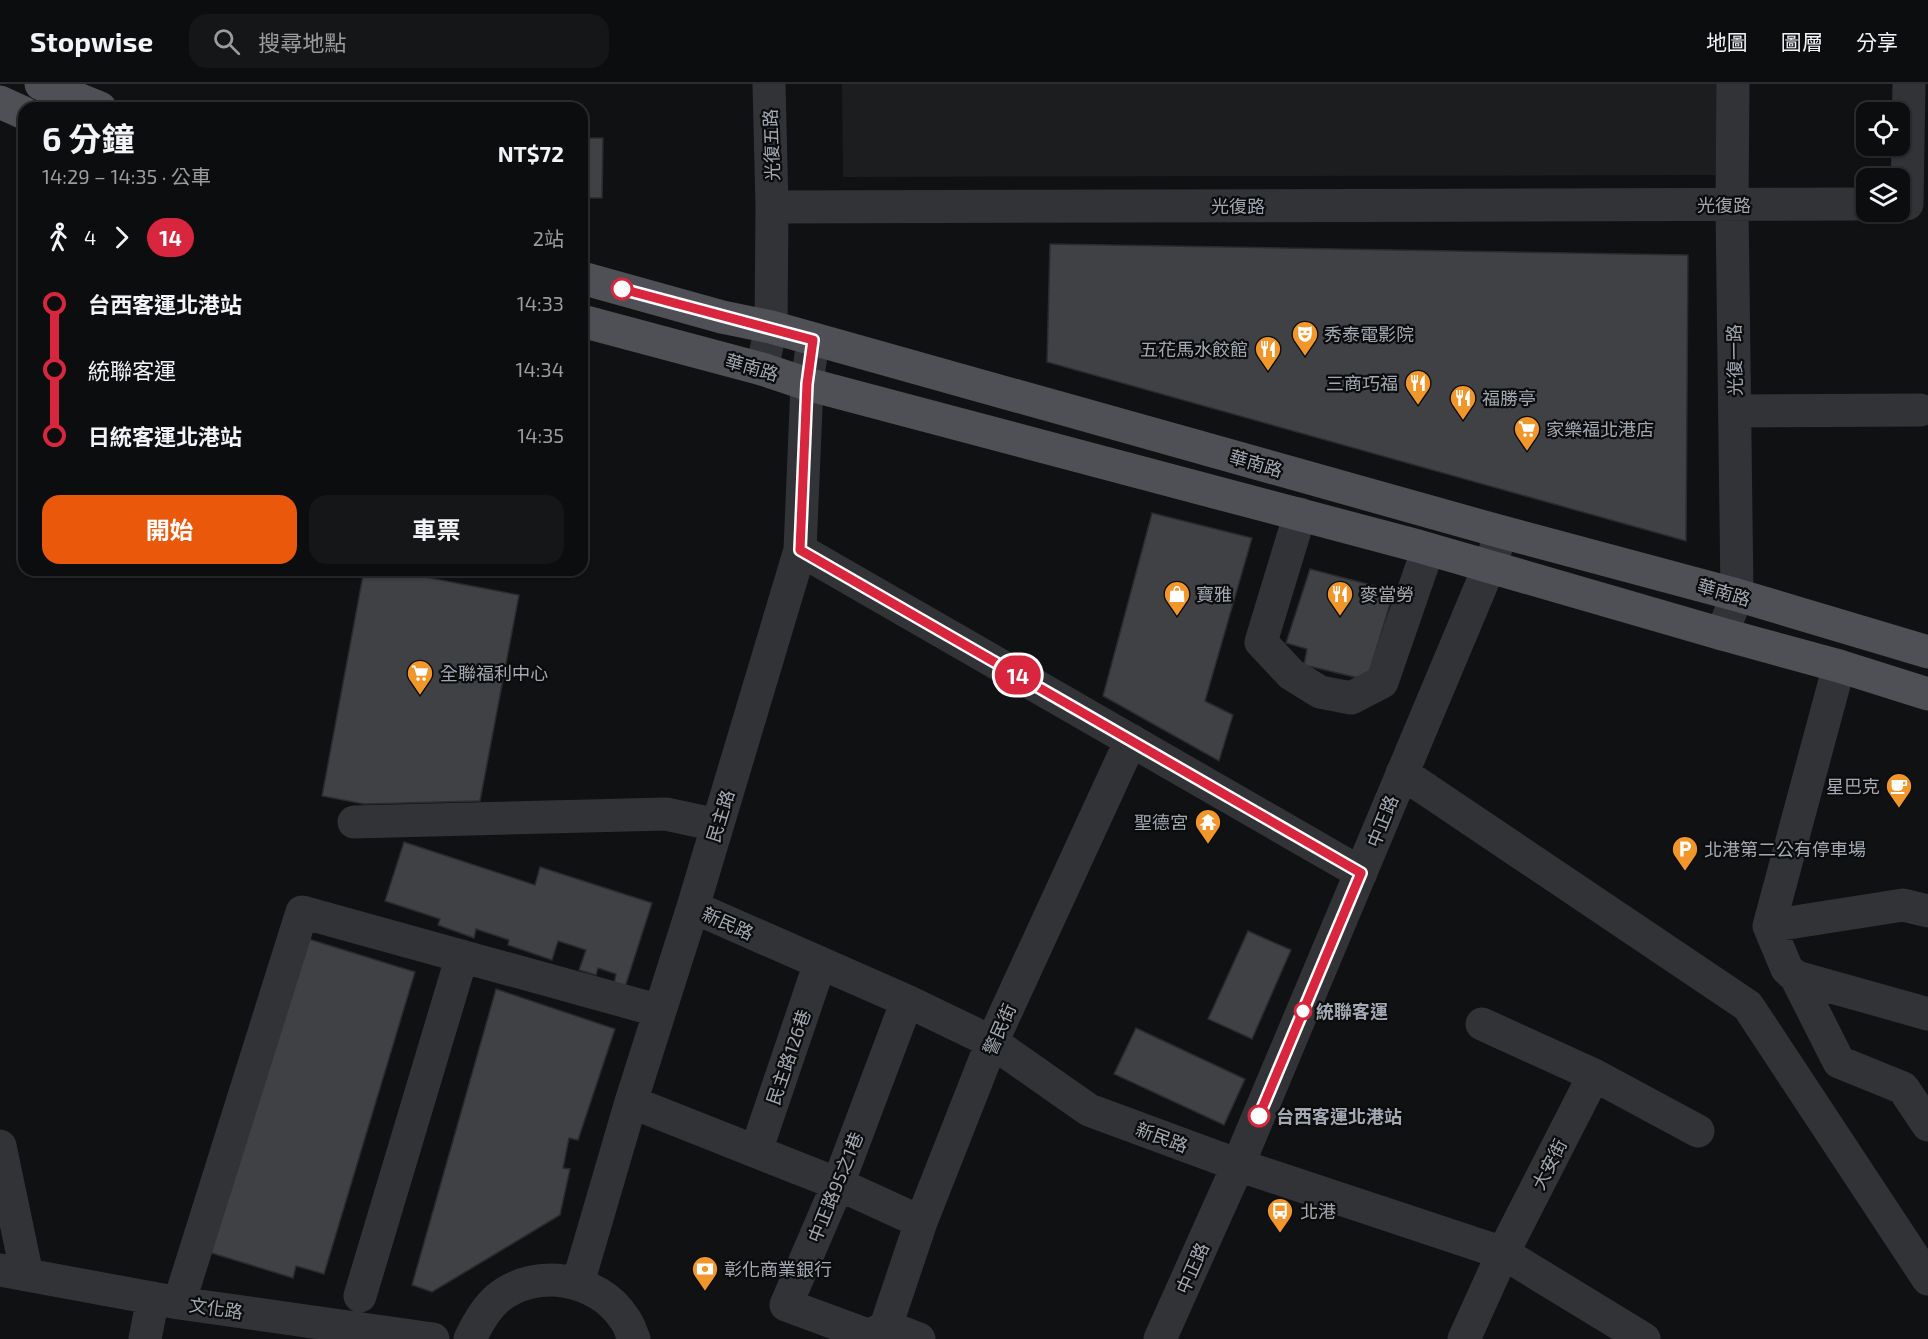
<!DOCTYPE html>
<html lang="zh-TW">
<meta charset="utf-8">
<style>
body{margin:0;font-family:"Exo 2","Noto Sans TC",sans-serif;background:#151617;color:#f1f3f6;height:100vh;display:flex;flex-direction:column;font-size:22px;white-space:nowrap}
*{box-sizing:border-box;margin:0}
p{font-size:20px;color:#9a9c9e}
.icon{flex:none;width:33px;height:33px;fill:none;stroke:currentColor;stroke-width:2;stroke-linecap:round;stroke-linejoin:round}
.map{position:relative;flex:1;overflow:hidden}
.panel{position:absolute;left:18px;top:18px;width:570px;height:474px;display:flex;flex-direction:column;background:#0c0d0e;border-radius:18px;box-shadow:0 2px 4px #0004,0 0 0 2px #2c2d2e}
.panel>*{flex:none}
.badge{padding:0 12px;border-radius:20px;font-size:21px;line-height:39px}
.fabs{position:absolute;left:1856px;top:18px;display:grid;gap:12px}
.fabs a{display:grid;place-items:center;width:54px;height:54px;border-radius:12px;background:#0c0d0e;box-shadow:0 2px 4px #0004,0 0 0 2px #2c2d2e;font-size:30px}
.map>.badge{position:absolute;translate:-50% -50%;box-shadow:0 0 0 3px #fff}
.legs{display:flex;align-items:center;gap:9px;height:66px;padding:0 24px;font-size:20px}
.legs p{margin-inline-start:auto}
.headline{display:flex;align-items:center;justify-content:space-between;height:102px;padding:0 24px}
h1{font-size:33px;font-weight:700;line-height:45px}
.action{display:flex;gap:12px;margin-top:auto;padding:12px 24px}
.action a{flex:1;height:69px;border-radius:18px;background:#ea580c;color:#fff;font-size:24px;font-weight:700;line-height:69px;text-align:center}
.action a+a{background:#151617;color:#f1f3f6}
ul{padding:0 24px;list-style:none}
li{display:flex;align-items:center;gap:21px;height:66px;font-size:22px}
li i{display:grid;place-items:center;width:9px;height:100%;margin:0 8px;background:currentColor}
li i::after{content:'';width:15px;height:15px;margin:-8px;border:4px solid;border-radius:50%;background:#0c0d0e}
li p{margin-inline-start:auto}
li:first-child i{background:linear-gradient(#0000 50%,currentColor 0)}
li:last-child i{background:linear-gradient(currentColor 50%,#0000 0)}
header{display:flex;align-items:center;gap:36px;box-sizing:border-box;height:84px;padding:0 30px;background:#0c0d0e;border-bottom:2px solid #2c2d2e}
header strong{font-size:28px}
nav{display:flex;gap:33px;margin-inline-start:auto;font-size:21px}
.search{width:420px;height:54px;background:#151617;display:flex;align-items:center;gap:15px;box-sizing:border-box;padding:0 21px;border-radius:18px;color:#9a9c9e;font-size:22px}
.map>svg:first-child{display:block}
</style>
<header>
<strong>Stopwise</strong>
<div class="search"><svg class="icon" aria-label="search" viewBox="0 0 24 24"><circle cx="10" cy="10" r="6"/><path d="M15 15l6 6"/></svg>搜尋地點</div>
<nav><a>地圖</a><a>圖層</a><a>分享</a></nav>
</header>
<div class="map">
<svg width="1928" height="1255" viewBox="0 0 1928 1255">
<rect width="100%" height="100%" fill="#101112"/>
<path fill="#1c1d1f" d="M842,0h875v91l-874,2z"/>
<path fill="#3f4145" stroke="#2a2b2e" stroke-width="1.5" d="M582,54h21l-1,60h-20z
M1050,160l638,11 -2,286 -639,-179z
M1152,429l100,25 -47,163 28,14 -14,46 -116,-65z
M1310,485l84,22 -27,89 -63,-15 3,-16 -21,-6z
M364,486h24l131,25 -39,206 -116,3 -42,-8z
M404,758l131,43 5,-18 112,36 -27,84 -11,-3 2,-10 -18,-6 -2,7 -17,-5 7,-20 -28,-9 -6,19 -44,-15 1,-5 -33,-11 -2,9 -36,-13 2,-6 -55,-18z
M1248,847l43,19 -39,89 -44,-20z
M299,852l116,36 -91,302 -28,-8 -3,12 -88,-27z
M496,905l119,40 -37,111 -9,-2 -6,30 7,1 -10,46 -128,77 -20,-7z
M1136,944l109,51 -21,46 -110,-51z"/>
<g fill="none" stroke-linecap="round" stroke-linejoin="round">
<path stroke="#323337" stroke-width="33" d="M769,0l3,123
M1907,120l2,-120
M762,285l9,-42 1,-120 1094,-3
M1735,327l185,-1
M1300,430l-39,128 30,32 29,18 31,6 31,-16 46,-133
M800,466l561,323
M1722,550l15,-39 -5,-389 1,-122
M1839,582l-70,260 18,43 9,8 132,37
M1402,689l346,233 180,273
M354,738l312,-8 51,11
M693,823l214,94 85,41 97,68 149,55 265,88 141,86
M1769,842l134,-21 25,6
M1796,893l43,85 64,26 25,37
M1482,940l112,51 104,56
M631,1018l207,82 83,38
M0,1062l27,129
M756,1067l64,-188
M0,1186l179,33 254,36
M578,1199l53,-181 62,-195 107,-357 7,-166 6,-44
M360,1212l102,-340
M179,1219l123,-391 358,99
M886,1242l35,-104 71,-180 139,-302
M886,1242l-16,10 -84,-31 52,-121 69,-183
M886,1242l33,13
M145,1255l8,-41
M470,1255c7,-15 15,-30 28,-41 38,-31 100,-20 126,20 5,6 7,14 10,21
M1160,1255l78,-174 251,-598 13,-35
M1464,1255l39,-86 91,-178"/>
<path stroke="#4e5056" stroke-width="33" d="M41,0l59,24
M0,18l24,11
M582,194l140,39 49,10 731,205 235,63 191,57
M582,237l180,48 45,15 611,162 304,88 117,32 89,28"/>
</g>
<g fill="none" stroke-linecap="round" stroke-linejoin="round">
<g stroke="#fff" stroke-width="14">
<path id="line-1" d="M622,205l191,51 -6,44 -7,166 561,323 -102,243"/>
</g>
<use href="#line-1" stroke="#d7263d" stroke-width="9"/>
</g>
<defs>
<g id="theatre-pin" transform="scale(1.35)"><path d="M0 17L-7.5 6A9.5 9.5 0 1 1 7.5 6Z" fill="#f0962a" stroke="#0c0c0d"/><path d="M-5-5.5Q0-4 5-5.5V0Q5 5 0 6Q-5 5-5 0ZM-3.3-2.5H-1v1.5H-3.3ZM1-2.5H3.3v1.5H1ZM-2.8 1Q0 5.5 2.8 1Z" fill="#fff"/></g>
<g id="restaurant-pin" transform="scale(1.35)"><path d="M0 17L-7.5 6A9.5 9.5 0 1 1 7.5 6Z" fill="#f0962a" stroke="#0c0c0d"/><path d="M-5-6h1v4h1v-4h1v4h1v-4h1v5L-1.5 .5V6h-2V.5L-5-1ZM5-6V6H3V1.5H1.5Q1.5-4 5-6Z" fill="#fff"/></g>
<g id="supermarket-pin" transform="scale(1.35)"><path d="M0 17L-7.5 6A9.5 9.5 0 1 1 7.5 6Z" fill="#f0962a" stroke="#0c0c0d"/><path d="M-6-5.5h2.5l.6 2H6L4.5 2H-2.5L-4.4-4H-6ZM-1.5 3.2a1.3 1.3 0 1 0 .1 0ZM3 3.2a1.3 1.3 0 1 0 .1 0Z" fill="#fff"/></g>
<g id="shop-pin" transform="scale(1.35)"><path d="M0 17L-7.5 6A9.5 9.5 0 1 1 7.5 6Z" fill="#f0962a" stroke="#0c0c0d"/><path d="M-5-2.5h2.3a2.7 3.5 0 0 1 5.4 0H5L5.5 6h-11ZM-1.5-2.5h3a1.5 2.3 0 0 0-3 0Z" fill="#fff"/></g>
<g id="cafe-pin" transform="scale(1.35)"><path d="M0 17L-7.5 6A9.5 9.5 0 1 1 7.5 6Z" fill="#f0962a" stroke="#0c0c0d"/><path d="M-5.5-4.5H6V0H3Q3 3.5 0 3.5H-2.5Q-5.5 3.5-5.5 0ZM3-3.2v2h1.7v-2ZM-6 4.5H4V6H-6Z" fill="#fff"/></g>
<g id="temple-pin" transform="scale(1.35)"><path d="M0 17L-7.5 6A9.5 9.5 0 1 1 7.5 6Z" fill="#f0962a" stroke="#0c0c0d"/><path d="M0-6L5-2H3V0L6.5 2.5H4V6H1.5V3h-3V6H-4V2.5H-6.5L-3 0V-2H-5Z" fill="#fff"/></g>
<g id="parking-pin" transform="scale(1.35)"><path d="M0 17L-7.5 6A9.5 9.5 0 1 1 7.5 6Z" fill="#f0962a" stroke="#0c0c0d"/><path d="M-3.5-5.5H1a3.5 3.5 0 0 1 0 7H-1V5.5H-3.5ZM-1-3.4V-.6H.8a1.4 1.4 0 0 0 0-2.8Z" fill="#fff"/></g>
<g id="bus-pin" transform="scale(1.35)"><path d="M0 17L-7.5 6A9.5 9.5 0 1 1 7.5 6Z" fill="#f0962a" stroke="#0c0c0d"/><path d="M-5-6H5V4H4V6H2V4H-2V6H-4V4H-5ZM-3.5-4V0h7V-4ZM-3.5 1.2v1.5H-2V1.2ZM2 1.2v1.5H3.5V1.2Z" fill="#fff"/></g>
<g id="bank-pin" transform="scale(1.35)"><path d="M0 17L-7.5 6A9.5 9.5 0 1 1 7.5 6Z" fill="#f0962a" stroke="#0c0c0d"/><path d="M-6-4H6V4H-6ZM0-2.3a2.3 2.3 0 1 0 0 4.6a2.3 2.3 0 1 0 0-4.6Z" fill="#fff"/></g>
</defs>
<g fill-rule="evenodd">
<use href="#theatre-pin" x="1305" y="250"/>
<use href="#restaurant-pin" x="1268" y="265"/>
<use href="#restaurant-pin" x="1418" y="299"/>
<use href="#restaurant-pin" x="1463" y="314"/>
<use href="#supermarket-pin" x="1527" y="345"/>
<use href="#shop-pin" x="1177" y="510"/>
<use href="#restaurant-pin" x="1340" y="510"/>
<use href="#supermarket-pin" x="420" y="589"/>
<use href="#cafe-pin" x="1899" y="702"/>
<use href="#temple-pin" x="1208" y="738"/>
<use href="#parking-pin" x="1685" y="765"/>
<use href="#bus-pin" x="1280" y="1127"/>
<use href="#bank-pin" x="705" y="1185"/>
</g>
<g fill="#fff" stroke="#d7263d" stroke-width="3">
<circle cx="622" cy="205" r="10"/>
<circle cx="1303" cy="927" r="8"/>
<circle cx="1259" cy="1032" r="10"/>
</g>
<g text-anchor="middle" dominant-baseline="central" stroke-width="4.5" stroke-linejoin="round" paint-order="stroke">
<g font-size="18" fill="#a2a9b3" stroke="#0c0c0d">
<text transform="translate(771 61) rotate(-92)">光復五路</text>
<text x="1724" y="121">光復路</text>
<text x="1238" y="122">光復路</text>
<text transform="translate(1734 276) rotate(-91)">光復一路</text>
<text transform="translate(752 283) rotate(16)">華南路</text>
<text transform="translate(1256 379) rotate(16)">華南路</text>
<text transform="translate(1724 508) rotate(16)">華南路</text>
<text transform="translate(720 732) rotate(-73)">民主路</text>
<text transform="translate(1382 737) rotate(-68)">中正路</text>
<text transform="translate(728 839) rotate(24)">新民路</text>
<text transform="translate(999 945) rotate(-66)">警民街</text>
<text transform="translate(788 973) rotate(-71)">民主路126巷</text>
<text transform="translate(1162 1053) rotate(20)">新民路</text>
<text transform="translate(1549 1080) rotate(-63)">大安街</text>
<text transform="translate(835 1103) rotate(-68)">中正路95之1巷</text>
<text transform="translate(1192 1184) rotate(-66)">中正路</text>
<text transform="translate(216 1224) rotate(8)">文化路</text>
</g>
<g font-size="18" fill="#a2a9b3" stroke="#0c0c0d" text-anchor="start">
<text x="1324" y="250">秀泰電影院</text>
<text x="1248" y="265" text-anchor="end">五花馬水餃館</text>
<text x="1398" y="299" text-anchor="end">三商巧福</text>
<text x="1482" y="314">福勝亭</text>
<text x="1546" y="345">家樂福北港店</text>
<text x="1196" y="510">寶雅</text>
<text x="1360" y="510">麥當勞</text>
<text x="440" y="589">全聯福利中心</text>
<text x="1880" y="702" text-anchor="end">星巴克</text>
<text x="1188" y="738" text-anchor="end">聖德宮</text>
<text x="1704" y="765">北港第二公有停車場</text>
<text x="1300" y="1127">北港</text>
<text x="724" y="1185">彰化商業銀行</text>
</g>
<g font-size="18" font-weight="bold" fill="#a2a9b3" stroke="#0c0c0d" text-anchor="start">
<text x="1316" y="927">統聯客運</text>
<text x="1276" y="1032">台西客運北港站</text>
</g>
</g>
</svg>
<div class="fabs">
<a><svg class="icon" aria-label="locate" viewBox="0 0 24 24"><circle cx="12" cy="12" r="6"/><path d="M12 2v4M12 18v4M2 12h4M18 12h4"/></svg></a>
<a><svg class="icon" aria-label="layers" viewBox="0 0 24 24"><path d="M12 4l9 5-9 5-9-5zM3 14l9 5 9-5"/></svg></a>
</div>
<b class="badge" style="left:1018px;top:591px;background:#d7263d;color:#fff">14</b>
<section class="panel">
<div class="headline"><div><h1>6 分鐘</h1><p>14:29 – 14:35 · 公車</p></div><b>NT$72</b></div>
<div class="legs"><svg class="icon" aria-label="walk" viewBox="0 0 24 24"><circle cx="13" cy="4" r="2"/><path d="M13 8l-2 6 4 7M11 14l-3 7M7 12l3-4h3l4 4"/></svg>4<svg class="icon" aria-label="forward" viewBox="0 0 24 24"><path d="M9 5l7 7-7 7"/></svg><b class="badge" style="background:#d7263d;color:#fff">14</b><p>2站</p></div>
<ul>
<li><i style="color:#d7263d"></i><b>台西客運北港站</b><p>14:33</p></li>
<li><i style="color:#d7263d"></i><span>統聯客運</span><p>14:34</p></li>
<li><i style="color:#d7263d"></i><b>日統客運北港站</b><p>14:35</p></li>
</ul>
<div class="action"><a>開始</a><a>車票</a></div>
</section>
</div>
